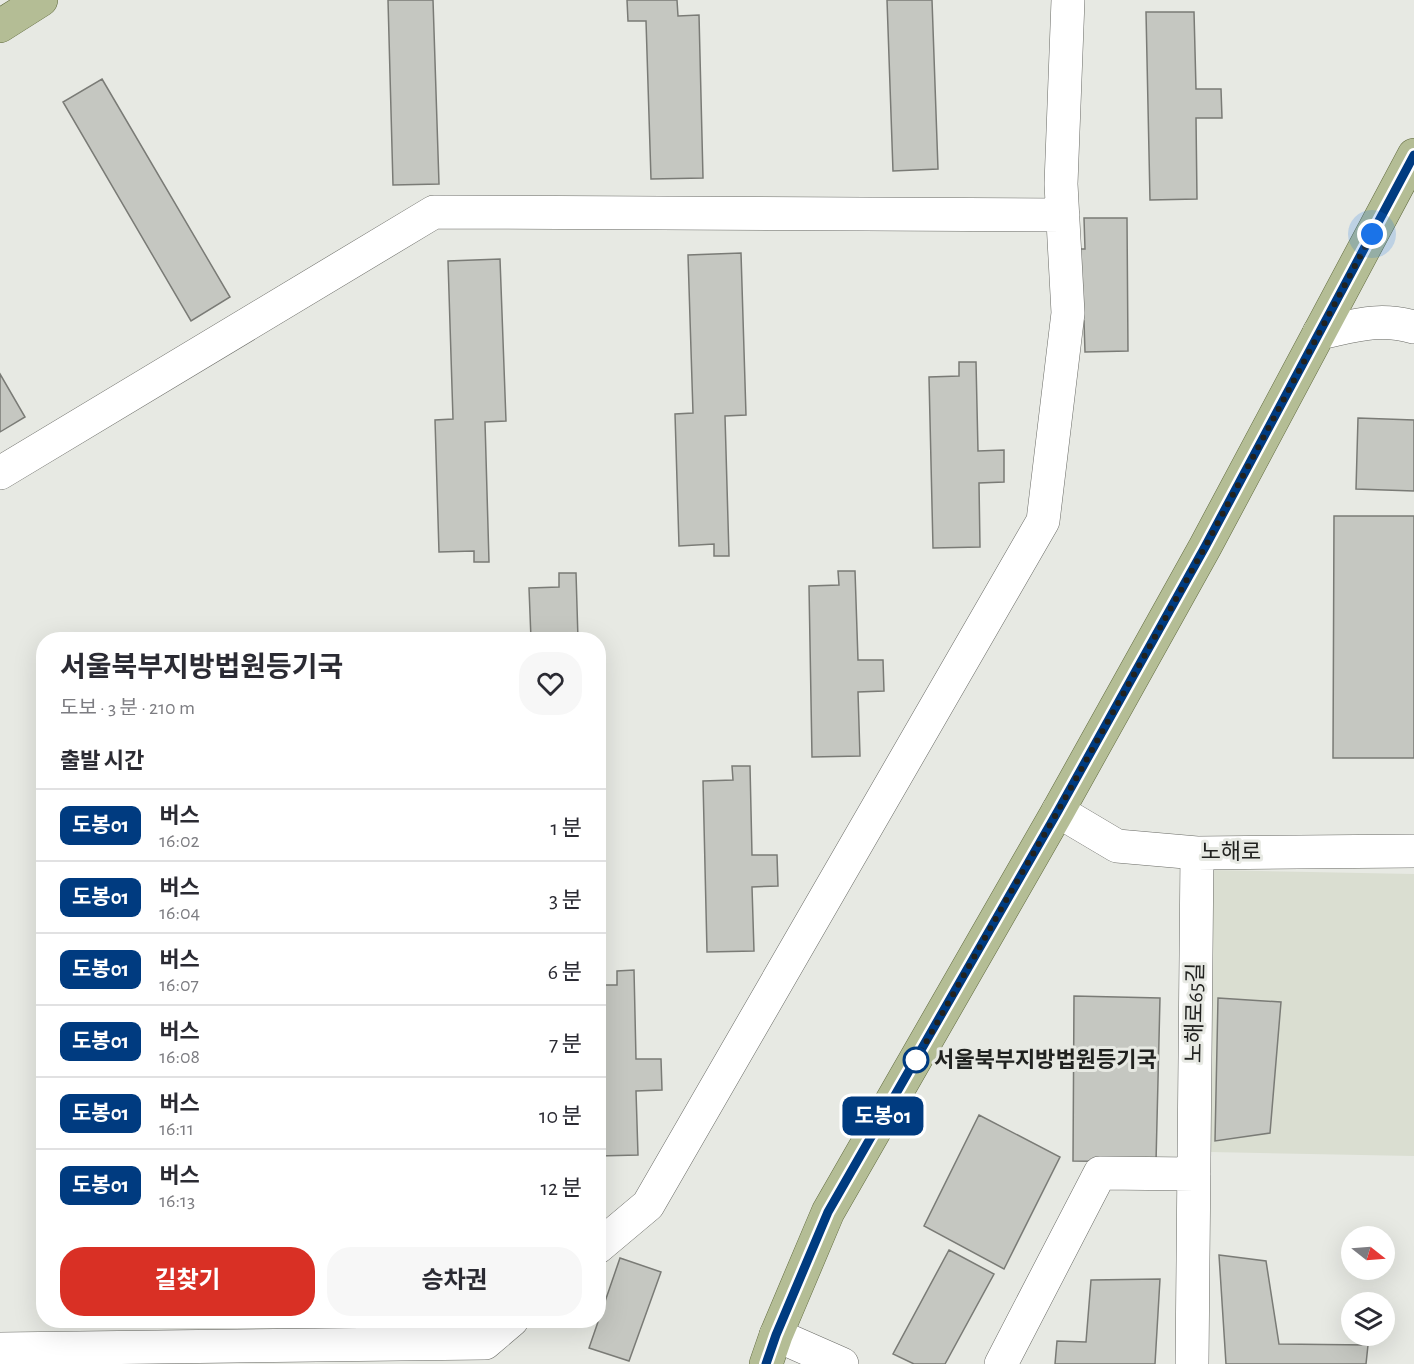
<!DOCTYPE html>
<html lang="ko">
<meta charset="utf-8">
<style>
body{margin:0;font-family:"Alegreya Sans","Noto Sans KR",sans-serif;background:#f7f7f7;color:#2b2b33;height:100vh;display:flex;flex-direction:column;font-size:22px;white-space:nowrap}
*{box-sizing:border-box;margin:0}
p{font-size:20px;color:#7c7c81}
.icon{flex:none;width:33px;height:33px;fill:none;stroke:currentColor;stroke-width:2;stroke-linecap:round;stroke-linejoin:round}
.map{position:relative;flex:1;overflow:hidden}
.sheet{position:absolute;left:36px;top:632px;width:570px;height:696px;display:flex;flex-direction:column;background:#fff;border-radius:24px;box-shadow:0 6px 24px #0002}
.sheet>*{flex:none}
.badge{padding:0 12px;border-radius:9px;font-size:21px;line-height:39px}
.needle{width:39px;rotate:107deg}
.tools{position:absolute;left:1341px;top:1226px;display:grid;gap:12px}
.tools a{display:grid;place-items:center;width:54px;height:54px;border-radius:50%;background:#fff;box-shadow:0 6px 24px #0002;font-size:30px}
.you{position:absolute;width:30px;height:30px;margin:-15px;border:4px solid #fff;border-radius:50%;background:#1a73e8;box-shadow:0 0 0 9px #1a73e833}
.map>.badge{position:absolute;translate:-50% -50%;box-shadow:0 0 0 3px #fff}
h2{padding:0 24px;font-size:22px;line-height:54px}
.round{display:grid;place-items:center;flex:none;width:63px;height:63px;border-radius:24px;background:#f7f7f7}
.head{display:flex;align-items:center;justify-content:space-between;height:102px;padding:0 24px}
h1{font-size:28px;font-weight:700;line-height:45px}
.cta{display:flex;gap:12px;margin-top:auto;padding:12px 24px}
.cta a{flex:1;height:69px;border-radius:24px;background:#d93025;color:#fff;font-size:24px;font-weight:700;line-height:69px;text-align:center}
.cta a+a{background:#f7f7f7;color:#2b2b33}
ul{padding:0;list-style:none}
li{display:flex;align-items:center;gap:18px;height:72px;padding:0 24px;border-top:2px solid #e1e1e2}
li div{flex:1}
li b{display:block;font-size:22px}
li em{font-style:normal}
li .badge{min-width:66px;font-weight:700;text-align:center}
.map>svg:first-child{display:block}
</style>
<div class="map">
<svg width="1414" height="1364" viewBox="0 0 1414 1364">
<rect width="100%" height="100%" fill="#e7e9e3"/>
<path fill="#daded1" d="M1212,870l202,4v282l-203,-4z"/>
<path fill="#c5c7c1" stroke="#7a7b76" stroke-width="1.5" d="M388,0h45l6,184 -46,1z
M627,0h50l1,16 21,-1 4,163 -52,1 -5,-158h-18z
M887,0h45l6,169 -45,2z
M1146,12h48l2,77h25l1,29h-26l1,81 -47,1z
M102,79l128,218 -39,24 -128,-219z
M1084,218h43l1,133 -43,1 -1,-31h-7l-1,-72h9z
M741,253l5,162 -21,1 4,140h-15v-12l-35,2 -4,-132 18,-1 -5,-158z
M500,259l6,162 -21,1 4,140h-15v-11l-35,1 -4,-132 18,-1 -5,-158z
M959,362h17l2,89 26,-1v32l-25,1 1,64 -47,1 -4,-171 30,-1z
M0,374l25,43 -25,15z
M1358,418l56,2v71l-58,-2z
M1334,516h80v242h-81z
M838,571h17l3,89h25l1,31 -26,1 2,64 -48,1 -3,-171 30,-1z
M559,573h17l2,66h-47l-2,-51 30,-1z
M598,661h6v32h-6z
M732,766h18l2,89h25l1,31 -26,1 2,64 -47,1 -4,-171 30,-1z
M634,970l2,89h25l1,31 -26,1 2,64 -40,1v-171h19v-14z
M1074,996l86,2 -4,164 -83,-1z
M1218,998l63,4 -11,131 -55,8z
M979,1115l81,42 -56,112 -80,-43z
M949,1250l45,24 -49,90h-31l-21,-10z
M1219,1255l47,6 13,83 89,1 -2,19h-140z
M620,1258l41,14 -32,89 -40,-13z
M1160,1279l-5,85h-100l2,-23 29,1 5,-62z"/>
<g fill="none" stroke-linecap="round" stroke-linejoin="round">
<g stroke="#696a65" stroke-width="34">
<path id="minor" d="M1319,333c35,-7 59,-16 95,-6
M0,473l434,-261 629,3
M1058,811l59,35 80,7 217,-2
M598,1247l50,-42 395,-684 25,-208 -7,-129 7,-184
M776,1335l66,29
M0,1349l485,-6 27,-23
M1001,1364l99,-191 94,1
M1192,1364l5,-511"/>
</g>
<g stroke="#606a3e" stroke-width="34">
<path id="major" d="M0,26l41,-26
M766,1364l10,-29 52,-123 230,-401 147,-264 209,-392"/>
</g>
<use href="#minor" stroke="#fff" stroke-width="33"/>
<use href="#major" stroke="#b4bd95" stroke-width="33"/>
</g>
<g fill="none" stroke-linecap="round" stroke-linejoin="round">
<g stroke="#fff" stroke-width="14">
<path id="line" d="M766,1364l10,-29 52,-123 230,-401 79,-142 68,-122 209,-392"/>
</g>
<use href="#line" stroke="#003b80" stroke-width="9"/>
<path stroke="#212220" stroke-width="6" stroke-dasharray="0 10.8" d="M916,1060l92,-163 50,-86 147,-264 167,-313"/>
</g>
<circle fill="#fff" stroke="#003b80" stroke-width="3" cx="916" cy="1060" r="12"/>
<g text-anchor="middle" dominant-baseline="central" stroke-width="6" stroke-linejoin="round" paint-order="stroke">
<g font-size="22" fill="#212220" stroke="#e7e9e3">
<text x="1231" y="852">노해로</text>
<text transform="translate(1195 1013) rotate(-89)">노해로65길</text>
</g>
<g font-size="22" font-weight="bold" fill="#212220" stroke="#e7e9e3" text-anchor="start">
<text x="934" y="1060">서울북부지방법원등기국</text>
</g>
</g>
</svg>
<div class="tools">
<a><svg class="needle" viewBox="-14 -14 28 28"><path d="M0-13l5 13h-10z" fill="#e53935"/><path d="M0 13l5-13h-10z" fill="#7c7c81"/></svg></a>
<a><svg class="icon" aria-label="layers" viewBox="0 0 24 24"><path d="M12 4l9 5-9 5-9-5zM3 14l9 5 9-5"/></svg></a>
</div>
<div class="you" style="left:1372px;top:234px"></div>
<b class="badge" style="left:883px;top:1116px;background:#003b80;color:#fff">도봉01</b>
<section class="sheet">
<div class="head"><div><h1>서울북부지방법원등기국</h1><p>도보 · 3 분 · 210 m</p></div><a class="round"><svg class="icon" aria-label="heart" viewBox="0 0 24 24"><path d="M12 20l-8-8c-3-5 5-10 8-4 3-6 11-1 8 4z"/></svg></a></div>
<h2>출발 시간</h2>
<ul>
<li><span class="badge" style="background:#003b80;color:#fff">도봉01</span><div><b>버스</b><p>16:02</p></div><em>1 분</em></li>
<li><span class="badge" style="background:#003b80;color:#fff">도봉01</span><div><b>버스</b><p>16:04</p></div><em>3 분</em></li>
<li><span class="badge" style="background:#003b80;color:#fff">도봉01</span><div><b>버스</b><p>16:07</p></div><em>6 분</em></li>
<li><span class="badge" style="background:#003b80;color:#fff">도봉01</span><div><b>버스</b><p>16:08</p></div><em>7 분</em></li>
<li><span class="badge" style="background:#003b80;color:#fff">도봉01</span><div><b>버스</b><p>16:11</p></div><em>10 분</em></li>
<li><span class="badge" style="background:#003b80;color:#fff">도봉01</span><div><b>버스</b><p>16:13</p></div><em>12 분</em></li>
</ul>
<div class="cta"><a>길찾기</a><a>승차권</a></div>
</section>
</div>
